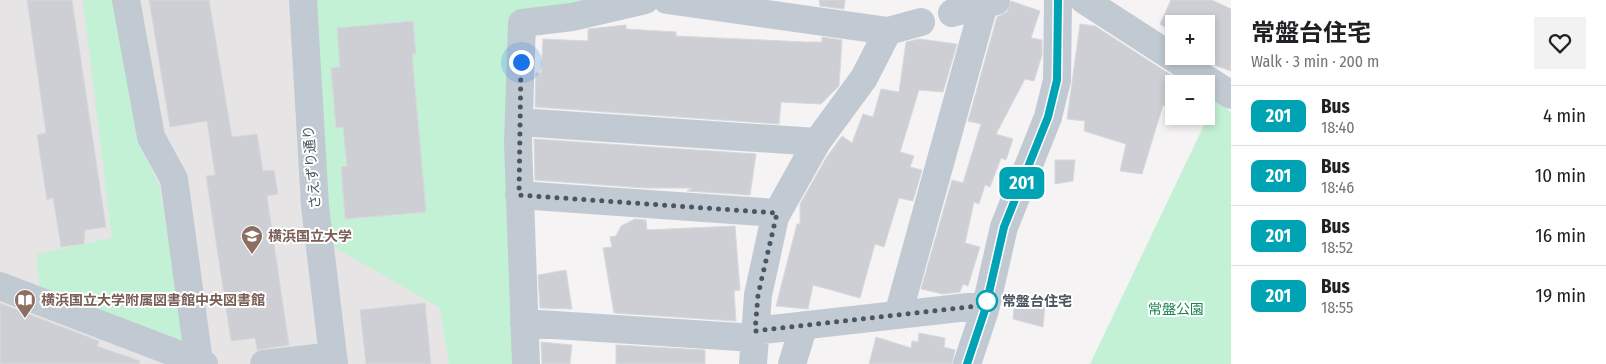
<!DOCTYPE html>
<meta charset="utf-8">
<style>
body{margin:0;font-family:"Fira Sans Condensed","Noto Sans JP",sans-serif;background:#f2f2f2;color:#202124;height:100vh;display:flex;flex-direction:column;font-size:19px;white-space:nowrap}
*{box-sizing:border-box;margin:0}
p{font-size:16px;color:#757577}
.icon{flex:none;width:28px;height:28px;fill:none;stroke:currentColor;stroke-width:2;stroke-linecap:round;stroke-linejoin:round}
.map{position:relative;flex:1;overflow:hidden}
.side{display:flex;flex-direction:column;background:#fff;width:375px}
.side>*{flex:none}
.badge{padding:0 10px;border-radius:8px;font-size:18px;line-height:32px}
.fabs{position:absolute;left:1165px;top:15px;display:grid;gap:10px}
.fabs a{display:grid;place-items:center;width:50px;height:50px;border-radius:0px;background:#fff;box-shadow:0 2px 8px #0003;font-size:25px}
.you{position:absolute;width:25px;height:25px;margin:-12px;border:4px solid #fff;border-radius:50%;background:#1a73e8;box-shadow:0 0 0 8px #1a73e833}
.map>.badge{position:absolute;translate:-50% -50%;box-shadow:0 0 0 2px #fff}
.round{display:grid;place-items:center;flex:none;width:52px;height:52px;border-radius:0px;background:#f2f2f2}
.summary{display:flex;align-items:center;justify-content:space-between;height:85px;padding:0 20px}
h1{font-size:24px;font-weight:700;line-height:38px}
ul{padding:0;list-style:none}
li{display:flex;align-items:center;gap:15px;height:60px;padding:0 20px;border-top:1px solid #e0e0e0}
li div{flex:1}
li b{display:block;font-size:19px}
li em{font-style:normal}
li .badge{min-width:55px;font-weight:700;text-align:center}
main{display:flex;flex:1;min-height:0}
.map>svg:first-child{display:block}
</style>
<main>
<div class="map">
<svg width="1231" height="364" viewBox="0 0 1231 364">
<rect width="100%" height="100%" fill="#f5f3f3"/>
<path fill="#e6e4e5" d="M0,0h599l-87,12v352h-512z"/>
<path fill="#c3f1d5" d="M83,0h31l23,139 22,46 27,162 -146,-53 -3,-40 75,-16z
M314,0h285l-87,12 3,352h-66l-9,-56 -111,-64z
M1216,100l15,12v252h-141z"/>
<path fill="#cdcfd5" stroke="#d7d9de" d="M27,0h45l34,227 -21,3 -1,14 -23,3 -8,-49 -6,2 -10,-65 9,-2z
M149,0h60l23,137 25,-3 6,37 11,-1 4,24 -11,2 22,149 -32,5 -2,-12 -24,3 -25,-165 9,-1 -8,-54 -37,6z
M819,0h26l-1,9 -24,-3z
M1171,0h41l19,9v62l-20,-7 -11,-8h6v-32h-32v8l-14,-8z
M1011,1l29,10 -9,27 11,2v15l-8,26 -9,-2 -29,55 17,5 -7,21 -5,-2 -11,29 -5,-2 -6,19 -5,-2 -9,41 15,4 -12,39 -5,-2 -3,8 -17,2 -22,-5 31,-109 11,3 18,-59 -13,-3 29,-104 10,-5z
M413,21l3,33h-4l14,158 -81,7 -4,-52 6,-1 -4,-39 -7,1 -5,-60 9,-1 -3,-39z
M1080,24l15,2 79,51v34l-11,-6 -21,69 -22,-3 6,-27 -42,-13 1,-10 -18,-2z
M626,25v4l50,3v4l130,6h16v-5l20,3 -3,46 -18,18 -40,-2 -2,22 -244,-17 1,-34h5l2,-34 45,2v-12z
M919,39l38,5 -14,48 -24,-2 -19,62 14,4 -4,11 12,3 -9,31 -14,-3 -15,49 -9,-3 -15,54 -47,-13 -5,24 -32,-3 21,-82h3v-20l26,-46 16,-22 10,7 11,-29 10,3 8,-28 18,3 7,-50z
M534,139l222,15 -6,41 -63,-4 5,-3h-47l-110,-8z
M1055,160h20l-2,21 -18,3z
M635,219l11,1 1,10 88,-4 5,64 -6,1 2,30 -122,-8 -11,-65 9,-1 -2,-10 6,-1 5,-10z
M566,270l6,39 -32,-1 -2,-33z
M1015,300l30,4 -2,23 -30,-8z
M0,303l99,38 -2,5 43,15 -1,3h-139z
M425,303l6,61h-65l-6,-54z
M919,333l26,5 -1,9 11,3 -3,14h-83l7,-27 35,11 1,-7 6,1z
M541,342l31,3 -2,19h-28z
M616,345l89,5v14h-89z"/>
<g fill="none" stroke-linecap="round" stroke-linejoin="round">
<path stroke="#c1cad2" stroke-width="28" d="M126,0l25,137 23,42 25,183
M303,0l12,206 19,158
M667,0l221,31 33,-9
M1084,0l147,95
M952,13l44,-12
M519,122l298,20
M519,195l258,18
M0,286l204,78
M898,315l86,-311
M524,323l230,15
M755,331l231,-26
M264,364l69,-8
M526,364l-8,-221 4,-120 50,-6 73,-17
M753,364l5,-69 17,-78 42,-75 47,-64 24,-47
M792,364l12,-39
M967,364l18,-54 19,-83 44,-110 9,-37 1,-80"/>
</g>
<g fill="none" stroke-linecap="round" stroke-linejoin="round">
<g stroke="#fff" stroke-width="11">
<path id="line" d="M967,364l18,-54 19,-83 44,-110 9,-37 1,-80"/>
</g>
<use href="#line" stroke="#00a3b4" stroke-width="8"/>
<path stroke="#4a5661" stroke-width="5" stroke-dasharray="0 9" d="M521,62l-2,133 258,18 -19,82 -3,36 231,-26 1,-4"/>
</g>
<defs>
<g id="university-pin" transform="scale(1.125)"><path d="M0 17L-7.5 6A9.5 9.5 0 1 1 7.5 6Z" fill="#8d6e63" stroke="#fff"/><path d="M0-5L7-2L0 1L-7-2ZM-4 1L0 2.5L4 1V4Q0 6-4 4Z" fill="#fff"/></g>
<g id="library-pin" transform="scale(1.125)"><path d="M0 17L-7.5 6A9.5 9.5 0 1 1 7.5 6Z" fill="#8d6e63" stroke="#fff"/><path d="M-6-4Q-3-5.5-.7-3.5V5Q-3 3-6 4ZM6-4Q3-5.5 .7-3.5V5Q3 3 6 4Z" fill="#fff"/></g>
</defs>
<g fill-rule="evenodd">
<use href="#university-pin" x="252" y="236"/>
<use href="#library-pin" x="25" y="300"/>
</g>
<circle fill="#fff" stroke="#00a3b4" stroke-width="2.5" cx="987" cy="301" r="10"/>
<g text-anchor="middle" dominant-baseline="central" stroke-width="4" stroke-linejoin="round" paint-order="stroke">
<g font-size="14" fill="#4a5661" stroke="#fff">
<text transform="translate(312 167) rotate(-95)">さえずり通り</text>
</g>
<g font-size="14" font-weight="bold" fill="#785e54" stroke="#fff" text-anchor="start">
<text x="268" y="236">横浜国立大学</text>
<text x="41" y="300">横浜国立大学附属図書館中央図書館</text>
</g>
<g font-size="14" font-weight="bold" fill="#4a5661" stroke="#fff" text-anchor="start">
<text x="1002" y="301">常盤台住宅</text>
</g>
<g font-size="14" fill="#17864f" stroke="#fff">
<text x="1176" y="309">常盤公園</text>
</g>
</g>
</svg>
<div class="fabs">
<a>+</a>
<a>−</a>
</div>
<div class="you" style="left:521px;top:62px"></div>
<b class="badge" style="left:1022px;top:183px;background:#00a3b4;color:#fff">201</b>
</div>
<section class="side">
<div class="summary"><div><h1>常盤台住宅</h1><p>Walk · 3 min · 200 m</p></div><a class="round"><svg class="icon" aria-label="heart" viewBox="0 0 24 24"><path d="M12 20l-8-8c-3-5 5-10 8-4 3-6 11-1 8 4z"/></svg></a></div>
<ul>
<li><span class="badge" style="background:#00a3b4;color:#fff">201</span><div><b>Bus</b><p>18:40</p></div><em>4 min</em></li>
<li><span class="badge" style="background:#00a3b4;color:#fff">201</span><div><b>Bus</b><p>18:46</p></div><em>10 min</em></li>
<li><span class="badge" style="background:#00a3b4;color:#fff">201</span><div><b>Bus</b><p>18:52</p></div><em>16 min</em></li>
<li><span class="badge" style="background:#00a3b4;color:#fff">201</span><div><b>Bus</b><p>18:55</p></div><em>19 min</em></li>
</ul>
</section>
</main>
